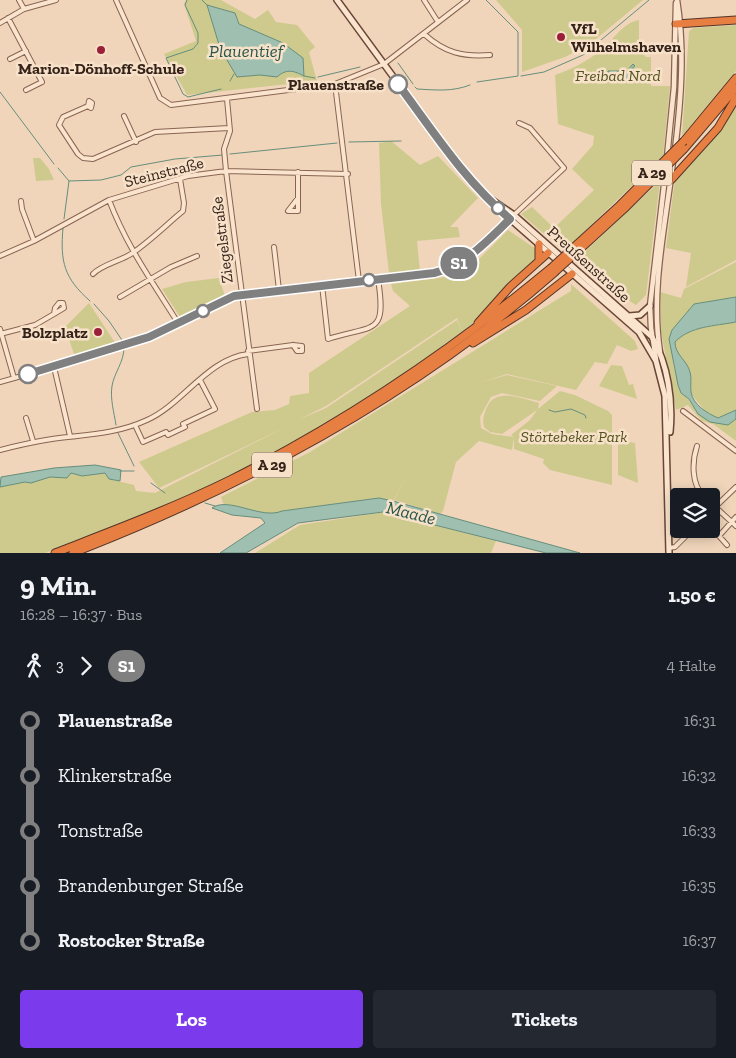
<!DOCTYPE html>
<html lang="de">
<meta charset="utf-8">
<style>
body{margin:0;font-family:"Zilla Slab",serif;background:#242831;color:#f1f3f6;height:100vh;display:flex;flex-direction:column;font-size:19px;white-space:nowrap}
*{box-sizing:border-box;margin:0}
p{font-size:16px;color:#9ea1a6}
.icon{flex:none;width:28px;height:28px;fill:none;stroke:currentColor;stroke-width:2;stroke-linecap:round;stroke-linejoin:round}
.map{position:relative;height:553px;overflow:hidden}
.panel{display:flex;flex-direction:column;background:#171b24;flex:1}
.panel>*{flex:none}
.badge{padding:0 10px;border-radius:16px;font-size:18px;line-height:32px}
.controls{position:absolute;left:670px;top:488px;display:grid;gap:10px}
.controls a{display:grid;place-items:center;width:50px;height:50px;border-radius:5px;background:#171b24;box-shadow:0 2px 12px #0003;font-size:25px}
.map>.badge{position:absolute;translate:-50% -50%;box-shadow:0 0 0 2px #fff}
.legs{display:flex;align-items:center;gap:8px;height:55px;padding:0 20px;font-size:16px}
.legs p{margin-inline-start:auto}
.summary{display:flex;align-items:center;justify-content:space-between;height:85px;padding:0 20px}
h1{font-size:28px;font-weight:800;line-height:38px}
.primary-button{display:flex;gap:10px;margin-top:auto;padding:10px 20px}
.primary-button a{flex:1;height:58px;border-radius:5px;background:#7c3aed;color:#fff;font-size:20px;font-weight:800;line-height:58px;text-align:center}
.primary-button a+a{background:#242831;color:#f1f3f6}
ul{padding:0 20px;list-style:none}
li{display:flex;align-items:center;gap:18px;height:55px;font-size:19px}
li i{display:grid;place-items:center;width:8px;height:100%;margin:0 6px;background:currentColor}
li i::after{content:'';width:12px;height:12px;margin:-6px;border:4px solid;border-radius:50%;background:#171b24}
li p{margin-inline-start:auto}
li:first-child i{background:linear-gradient(#0000 50%,currentColor 0)}
li:last-child i{background:linear-gradient(currentColor 50%,#0000 0)}
.map>svg:first-child{display:block}
</style>
<div class="map">
<svg width="736" height="553" viewBox="0 0 736 553">
<rect width="100%" height="100%" fill="#f0d5ba"/>
<path fill="#ceca8d" d="M186,0h35l34,19 13,-9 8,12 21,3 18,22 -6,5 8,29 -130,14 -23,-41 32,-13 -12,-37z
M496,0h147l-53,44 -25,13 -43,15v-42z
M639,20v30l7,7h5v29h19l-7,70 -99,95 -43,-37 11,-7 22,21 40,-38 -22,-21 21,-24 1,-9 -36,-12 -3,-49c17,-6 31,-13 45,-24 13,-10 22,-28 39,-31z
M736,25v46l-54,65 7,-105 5,-3z
M736,104v156l-50,27 5,-34 -25,-5 9,-69 50,-58z
M391,141l29,24 18,-9 40,42 -28,29h8l2,10 -43,4 3,31 -31,1 -8,-69 -2,-61z
M33,158h7l9,11 5,11 -18,1z
M660,181l-14,114 -10,10 -32,-20 -28,-25z
M508,230l31,21 -1,7 -58,60 -18,14 -5,-14 -131,88 -26,13 26,-11 131,-88 5,12 -81,58 -82,50 -75,39 -83,39 -96,35h-45v-66l25,-5 6,1 19,-7 17,2 4,-5 11,3 23,-3 4,6 25,6 2,6 19,2 131,-66 -127,61 -20,-26 113,-50 23,-2 14,-6 1,-8 19,-3v-20l101,-67 -17,-15 -2,-7 55,-7 32,-17z
M736,262v35l-42,7 -22,26 1,34 8,29 7,6 10,15 30,11 8,-6v22l-23,-17 -11,-3 -14,-16 -12,5 -15,-78 -1,-40 21,6 3,-9z
M219,278l6,18 -45,21 -18,-28 24,-7z
M571,284l64,57 3,8 -7,2 -14,-6 -10,19 -12,-2 -19,28 -69,-16 -25,8 25,-7 50,11 -17,15 -38,-8 -11,4 -11,20 1,11 11,6 22,3 -3,-2 19,-15 7,-10 -35,24 -12,-2 -6,-5c-2,-8 0,-14 4,-22 10,-17 35,-6 51,-2l-1,6 22,-18 15,4 33,16 4,4v70l-62,-15 -7,-7 1,-4 -30,-10v-12l-2,13 -33,-9 -23,21 -13,49 -3,3 -46,-14 14,-26 -15,27 -14,-3 -97,13 -9,4 -49,-10 -3,-8 89,-45 261,-161z
M89,303l27,41 -41,13 -10,-30z
M736,322v88l-18,8 -12,-6 -15,-18 -1,-22 -15,-21v-9c16,-16 40,-16 61,-20z
M611,365l11,1 7,19 4,-1 4,15 -38,-13z
M618,440l17,3 3,40 -20,-8z
M385,512l111,29 -5,12h-236l45,-28z"/>
<path fill="#9fc0b0" stroke="#668e7c" d="M207,5l28,8 4,11 44,19 20,15 1,18c-10,-5 -17,-8 -27,1l-17,-2 -23,2 -17,-29z
M633,64l2,2 -5,4 4,1v10l-26,1v-11h19z
M736,297v25c-21,4 -46,4 -61,20 0,13 12,18 15,30 2,6 0,13 1,20 2,13 16,21 27,26l18,-8v9l-8,6 -18,-3 -12,-8 -9,-15 -8,-6 -3,-8 -9,-46 3,-9 22,-26z
M95,465l26,5 -1,11 -11,-2 -4,-6 -23,3 -11,-3 -4,5 -17,-1 -19,6 -6,-1 -25,5 1,-10 53,-9z
M379,498l14,3 187,52h-34l-163,-41 -85,11 -52,30h-26l45,-30 -4,-5 -29,-3 -20,-7c17,-12 49,12 70,3z"/>
<g fill="none" stroke-linecap="round" stroke-linejoin="round">
<path stroke="#668e7c" stroke-width="1" d="M187,0l-2,5 13,28v10l-5,6 -27,9 17,36 5,3 33,-8
M202,0l5,5
M398,63l15,21
M304,76l11,2
M521,76l23,-4 39,-17 66,-55
M318,77l42,-10
M230,81l4,-7
M477,82l41,-6v-44l-32,-32
M415,87l2,2c19,1 35,3 53,-4
M0,92l54,72
M349,142l52,-1
M230,154l107,-11
M58,168l11,13 -5,38
M69,181l32,-1 20,-5 10,-8 44,-8 48,-4
M63,228c-3,34 1,50 27,73
M94,304l15,17 15,22
M549,410l6,2 16,-3 14,6 1,3
M116,425c-2,-13 -6,-26 -4,-39 2,-13 12,-24 12,-38
M118,433l16,33
M120,471h14
M151,483l14,10
M205,503l10,3"/>
<g stroke="#886553" stroke-width="6">
<path id="minor" d="M19,0l5,9
M116,0l44,98 11,7 164,-21 49,-20 83,-64
M424,0l14,22
M8,18l34,64 -16,8
M0,23l24,-14 32,-9
M424,34c21,19 39,23 66,21
M10,59l16,-8
M335,84l24,197
M227,99l3,32 -6,18 2,22 31,238
M88,106l1,-5 3,2 -1,5 -3,-2 -25,11 -4,8 19,29 5,4 10,1 62,-27 74,-4
M124,116l12,26
M298,172v26l-10,13h10v-13
M109,200c18,47 43,81 69,123
M21,201l1,8 12,32
M274,247l5,43
M0,256l34,-15 75,-41 79,-24 38,-5 122,3
M93,274c8,-9 27,-13 38,-20 18,-12 35,-29 52,-43l1,-8 -4,-24
M322,285l6,54c46,-15 59,-2 50,-60
M120,297l51,-30 26,-11
M59,303h4l1,5 -10,6 1,-6z
M0,329l14,49
M0,334l35,-9 19,-11
M248,351l45,-6 9,1v5h-5l-4,-6
M54,367l16,69
M0,382l100,-28 49,-17 85,-40 189,-22 25,-5 20,-12 96,-90 -34,-40 -11,-5
M683,411l53,40
M26,418l7,23
M135,425l8,17 23,-10 2,3 17,-8 -2,-3 32,-15 -15,-29
M697,446c-5,15 -6,39 7,50
M0,450c23,-6 45,-11 68,-13 28,-3 53,-5 79,-17 36,-16 60,-61 101,-66
M711,503l25,23
M711,511l25,-24
M711,529l8,7 17,-19
M719,536l8,9
M669,548l6,-1 18,-18"/>
</g>
<g stroke="#886553" stroke-width="7">
<path id="tertiary" d="M675,150c6,-49 10,-100 2,-150
M667,157l7,-70 2,-84
M660,352c-10,-63 6,-129 13,-191
M656,359l-5,-31 -1,-22 16,-138"/>
</g>
<g stroke="#694637" stroke-width="8">
<path id="secondary" d="M337,0l115,157 41,47 146,128 17,29 9,35 4,157
M492,200l22,15 138,122c16,27 21,64 18,95
M629,316l11,-1 10,-9"/>
</g>
<g stroke="#543528" stroke-width="9">
<path id="motorway" d="M676,24l60,-4
M684,141l52,-63
M684,149l52,-61
M671,180l47,-52 18,-30
M539,244v15
M478,323l32,-36 38,-34
M473,343l53,-33 46,-36
M55,553c59,-23 118,-45 175,-73 116,-58 222,-130 321,-212
M73,553c175,-68 341,-157 482,-281"/>
</g>
<use href="#minor" stroke="#fbe4cd" stroke-width="4"/>
<use href="#tertiary" stroke="#fbe4cd" stroke-width="4.5"/>
<use href="#secondary" stroke="#fbe4cd" stroke-width="5"/>
<use href="#motorway" stroke="#e87f42" stroke-width="7"/>
<g stroke="#543528" stroke-width="9" stroke-linecap="butt">
<path id="motorway-bridge" d="M551,268l69,-63 64,-64
M555,272l69,-63 60,-60"/>
</g>
<use href="#motorway-bridge" stroke="#e87f42" stroke-width="7"/>
</g>
<g fill="none" stroke-linecap="round" stroke-linejoin="round">
<g stroke="#fff" stroke-width="11">
<path id="line-1" d="M28,374l121,-37 85,-41 200,-23c32,-8 53,-32 76,-54 -45,-38 -77,-88 -112,-135"/>
</g>
<use href="#line-1" stroke="#808080" stroke-width="8"/>
</g>
<g fill="#9a1f38" stroke="#f7e1c9" stroke-width="2">
<circle cx="561" cy="37" r="5"/>
<circle cx="101" cy="50" r="5"/>
<circle cx="98" cy="332" r="5"/>
</g>
<g fill="#fff" stroke="#808080" stroke-width="2.5">
<circle cx="398" cy="84" r="9"/>
<circle cx="498" cy="208" r="6"/>
<circle cx="369" cy="280" r="6"/>
<circle cx="203" cy="311" r="6"/>
<circle cx="28" cy="374" r="9"/>
</g>
<g text-anchor="middle" dominant-baseline="central" stroke-width="5" stroke-linejoin="round" paint-order="stroke">
<g fill="#f7e1c9" stroke="#6f5b4e" stroke-width="1">
<rect x="632" y="160.5" width="40" height="25" rx="4"/>
<rect x="252" y="452.5" width="40" height="25" rx="4"/>
</g>
<g font-size="15" font-weight="bold" fill="#352219">
<text x="652" y="173">A 29</text>
<text x="272" y="465">A 29</text>
</g>
<g font-size="16" font-weight="bold" fill="#352219" stroke="#f7e1c9" text-anchor="start">
<text x="571" y="28">VfL<tspan x="571" dy="18">Wilhelmshaven</tspan></text>
<text x="101" y="68" text-anchor="middle">Marion-Dönhoff-Schule</text>
<text x="88" y="332" text-anchor="end">Bolzplatz</text>
</g>
<g font-size="16" font-style="italic" fill="#50531f" stroke="#f7e1c9">
<text x="618" y="75">Freibad Nord</text>
<text x="574" y="436">Störtebeker Park</text>
</g>
<g font-size="16" font-weight="bold" fill="#352219" stroke="#f7e1c9" text-anchor="end">
<text x="384" y="84">Plauenstraße</text>
</g>
<g font-size="16" fill="#352219" stroke="#f7e1c9">
<text transform="translate(164 172) rotate(-14)">Steinstraße</text>
<text transform="translate(222 240) rotate(-97)">Ziegelstraße</text>
<text transform="translate(589 264) rotate(42)">Preußenstraße</text>
</g>
<g font-size="18" font-style="italic" fill="#27574a" stroke="#f7e1c9">
<text x="246" y="51">Plauentief</text>
<text transform="translate(411 513) rotate(14)">Maade</text>
</g>
</g>
</svg>
<div class="controls">
<a><svg class="icon" aria-label="layers" viewBox="0 0 24 24"><path d="M12 4l9 5-9 5-9-5zM3 14l9 5 9-5"/></svg></a>
</div>
<b class="badge" style="left:459px;top:263px;background:#808080;color:#fff">S1</b>
</div>
<section class="panel">
<div class="summary"><div><h1>9 Min.</h1><p>16:28 – 16:37 · Bus</p></div><b>1.50 €</b></div>
<div class="legs"><svg class="icon" aria-label="walk" viewBox="0 0 24 24"><circle cx="13" cy="4" r="2"/><path d="M13 8l-2 6 4 7M11 14l-3 7M7 12l3-4h3l4 4"/></svg>3<svg class="icon" aria-label="forward" viewBox="0 0 24 24"><path d="M9 5l7 7-7 7"/></svg><b class="badge" style="background:#808080;color:#fff">S1</b><p>4 Halte</p></div>
<ul>
<li><i style="color:#808080"></i><b>Plauenstraße</b><p>16:31</p></li>
<li><i style="color:#808080"></i><span>Klinkerstraße</span><p>16:32</p></li>
<li><i style="color:#808080"></i><span>Tonstraße</span><p>16:33</p></li>
<li><i style="color:#808080"></i><span>Brandenburger Straße</span><p>16:35</p></li>
<li><i style="color:#808080"></i><b>Rostocker Straße</b><p>16:37</p></li>
</ul>
<div class="primary-button"><a>Los</a><a>Tickets</a></div>
</section>
